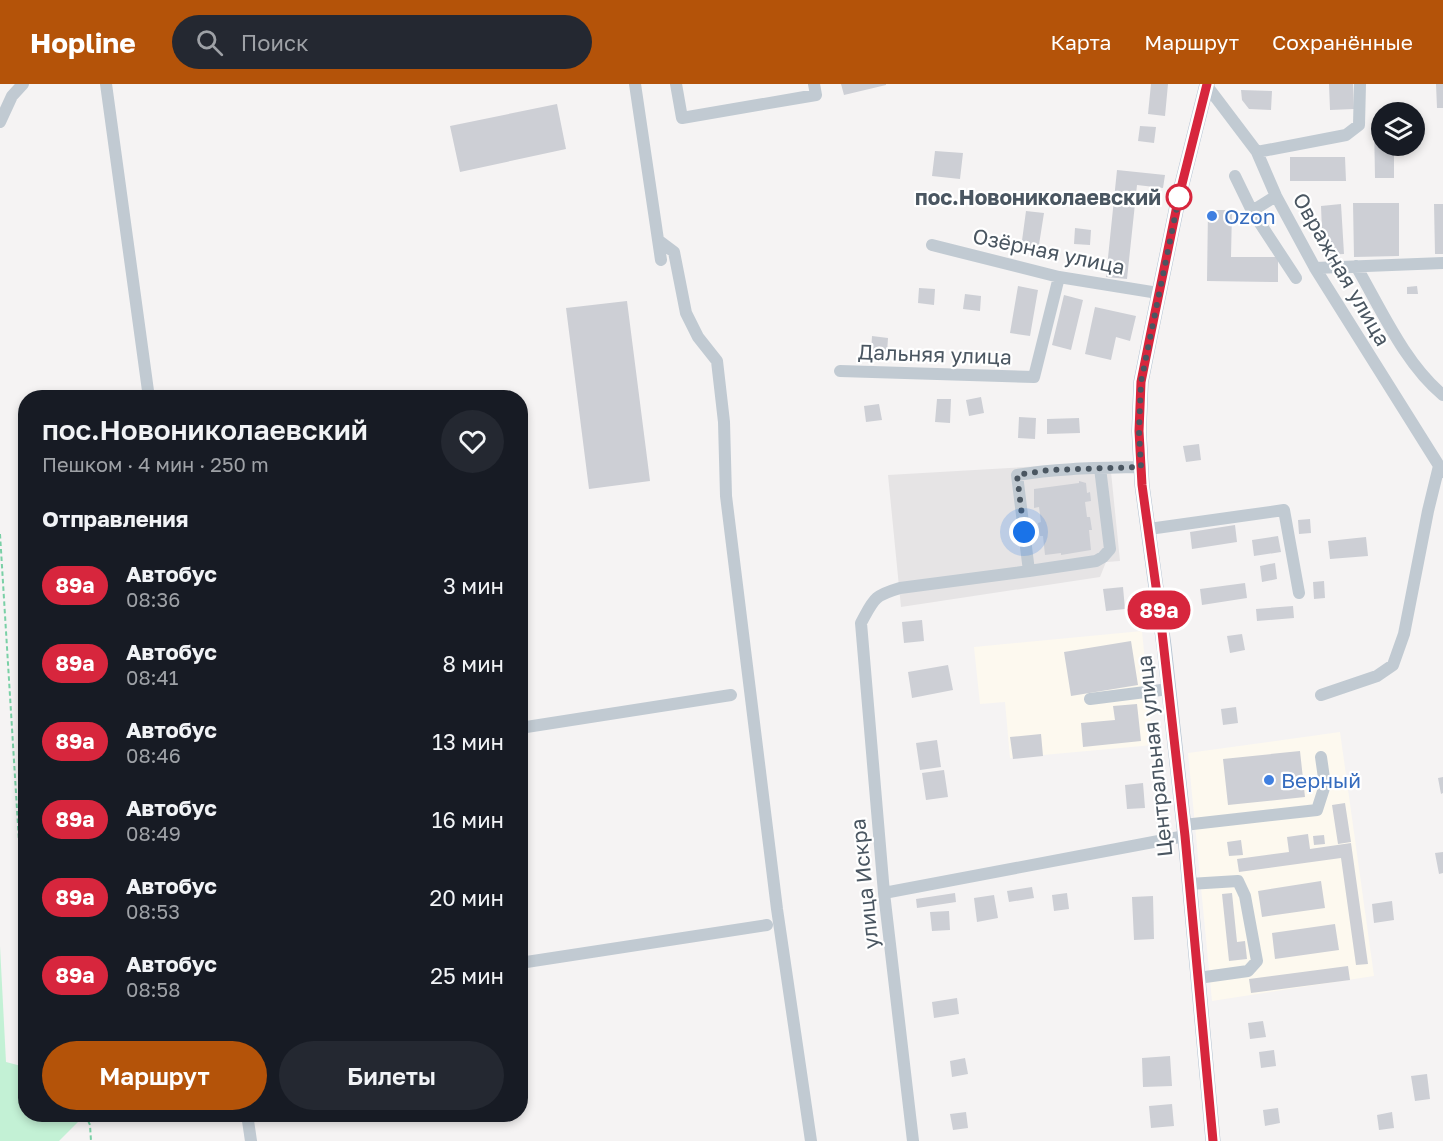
<!DOCTYPE html>
<html lang="ru">
<meta charset="utf-8">
<style>
body{margin:0;font-family:"Golos Text",sans-serif;background:#242831;color:#f1f3f6;height:100vh;display:flex;flex-direction:column;font-size:22px;white-space:nowrap}
*{box-sizing:border-box;margin:0}
p{font-size:20px;color:#9ea1a6}
.icon{flex:none;width:33px;height:33px;fill:none;stroke:currentColor;stroke-width:2;stroke-linecap:round;stroke-linejoin:round}
.map{position:relative;flex:1;overflow:hidden}
.panel{position:absolute;left:18px;top:306px;width:510px;height:732px;display:flex;flex-direction:column;background:#171b24;border-radius:24px;box-shadow:0 3px 9px #0003}
.panel>*{flex:none}
.badge{padding:0 12px;border-radius:20px;font-size:21px;line-height:39px}
.tools{position:absolute;left:1371px;top:18px;display:grid;gap:12px}
.tools a{display:grid;place-items:center;width:54px;height:54px;border-radius:50%;background:#171b24;box-shadow:0 3px 9px #0003;font-size:30px}
.you{position:absolute;width:30px;height:30px;margin:-15px;border:4px solid #fff;border-radius:50%;background:#1a73e8;box-shadow:0 0 0 9px #1a73e833}
.map>.badge{position:absolute;translate:-50% -50%;box-shadow:0 0 0 3px #fff}
h2{padding:0 24px;font-size:22px;line-height:54px}
.round{display:grid;place-items:center;flex:none;width:63px;height:63px;border-radius:32px;background:#242831}
.head{display:flex;align-items:center;justify-content:space-between;height:102px;padding:0 24px}
h1{font-size:28px;font-weight:600;line-height:45px}
.action{display:flex;gap:12px;margin-top:auto;padding:12px 24px}
.action a{flex:1;height:69px;border-radius:36px;background:#b45309;color:#fff;font-size:24px;font-weight:600;line-height:69px;text-align:center}
.action a+a{background:#242831;color:#f1f3f6}
ul{padding:0;list-style:none}
li{display:flex;align-items:center;gap:18px;height:78px;padding:0 24px}
li div{flex:1}
li b{display:block;font-size:22px}
li em{font-style:normal}
li .badge{min-width:66px;font-weight:700;text-align:center}
header{display:flex;align-items:center;gap:36px;box-sizing:border-box;height:84px;padding:0 30px;background:#b45309;color:#fff}
header strong{font-size:28px}
nav{display:flex;gap:33px;margin-inline-start:auto;font-size:21px}
.search{width:420px;height:54px;background:#242831;display:flex;align-items:center;gap:15px;box-sizing:border-box;padding:0 21px;border-radius:33px;color:#9ea1a6;font-size:22px}
.map>svg:first-child{display:block}
</style>
<header>
<strong>Hopline</strong>
<div class="search"><svg class="icon" aria-label="search" viewBox="0 0 24 24"><circle cx="10" cy="10" r="6"/><path d="M15 15l6 6"/></svg>Поиск</div>
<nav><a>Карта</a><a>Маршрут</a><a>Сохранённые</a></nav>
</header>
<div class="map">
<svg width="1443" height="1057" viewBox="0 0 1443 1057">
<rect width="100%" height="100%" fill="#f5f3f3"/>
<path fill="#fdf9ef" d="M1142,547l11,114 -143,13 -5,-56 -25,2 -6,-57z
M1340,648l34,244 -162,25 -24,-248z"/>
<path fill="#e6e4e5" d="M1110,378l10,99 -14,1 -6,15 -199,30 -13,-132z"/>
<path fill="#c3f1d5" d="M0,862l6,116 19,5 1,47 59,1 -26,26h-59z"/>
<path fill="#cdcfd5" d="M841,0h45v1l-42,10z
M1151,0h17l-3,32 -17,-2z
M1329,0h24l1,25 -24,1z
M1436,0h7v24h-6z
M1241,6l31,1 -1,19 -22,-1 -7,-9z
M557,20l9,45 -106,23 -10,-46z
M1374,38h8v24h12v32h-19z
M1140,42l16,1 -2,16 -16,-2z
M935,67l28,2 -3,26 -28,-3z
M1290,73h55l1,24h-56z
M1117,86l48,5 -2,13 -26,-3 -10,94 -21,-2z
M1353,119h46v53l-45,1z
M1341,120l3,50 -21,1 -2,-49z
M1434,120h9v50h-8z
M1208,126h24l-1,47h47v25l-71,-1z
M1026,127l18,2 -6,38 -17,-3z
M1075,144l16,2 -1,15 -16,-1z
M1018,202l20,4 -8,46 -20,-3z
M1417,202l1,8h-11v-7z
M919,204l16,1 -1,16 -16,-2z
M965,210l16,2 -1,15 -17,-2z
M1064,211l19,5 -12,50 -19,-5z
M627,217l23,180 -61,8 -23,-181z
M1095,223l41,9 -6,25 -14,-4 -5,23 -26,-6z
M872,252l16,2 -1,15 -16,-1z
M981,313l3,16 -15,3 -3,-16z
M937,315h14l-1,24 -15,-1z
M879,320l3,16 -16,2 -2,-16z
M1019,333l17,1 -1,21 -17,-1z
M1079,334l1,15 -33,1v-15z
M1199,360l2,16 -15,2 -3,-16z
M1079,397l7,2 1,10 3,-1 1,9 -6,1 2,15h3l2,13h-3l2,20 -30,5v-2l-16,2 -2,-19h-3l-2,-13 3,-1 -2,-15 -5,1v-19l45,-6z
M1310,435l1,14 -12,1 -1,-14z
M1235,441l2,17 -45,7 -2,-17z
M1278,452l3,16 -27,4 -2,-16z
M1366,453l2,19 -38,3 -2,-18z
M1275,479l2,16 -15,3 -2,-16z
M1324,497l1,17 -11,1 -1,-17z
M1245,499l2,15 -45,7 -2,-16z
M1123,503l2,22 -19,2 -3,-22z
M1293,522l1,12 -37,3 -1,-12z
M922,536l2,21 -20,2 -2,-21z
M1242,550l3,16 -15,3 -3,-17z
M1131,557l7,44 -67,11 -7,-44z
M948,581l5,25 -41,8 -4,-26z
M1137,620l4,37 -58,6 -2,-24 34,-3 -2,-14z
M1236,623l2,16 -15,2 -2,-16z
M1041,650l2,22 -30,3 -3,-22z
M937,656l4,27 -21,3 -4,-27z
M1300,667l5,46 -77,8 -5,-46z
M944,686l4,27 -22,3 -4,-27z
M1443,693v16l-2,1 -3,-16z
M1143,699l2,25 -18,1 -2,-24z
M1345,719l6,39 -13,2 -6,-39z
M1308,750l2,15 41,-6 17,121 -12,1 -15,-107 -102,14 -2,-13 52,-7 -2,-15z
M1324,751l1,9 -11,1 -1,-9z
M1241,756l2,15 -14,1 -2,-14z
M1443,768v21l-4,1 -4,-21z
M1321,797l4,27 -63,9 -4,-26z
M1032,803l2,11 -25,4 -2,-11z
M955,809l1,9 -39,6 -1,-9z
M1067,809l2,16 -15,2 -2,-16z
M1232,809l5,49 8,-1 2,18 -18,2 -7,-67z
M994,811l4,23 -21,4 -3,-24z
M1153,812l1,43 -20,1 -2,-43z
M1392,817l2,19 -20,3 -2,-19z
M949,827l1,19 -18,1 -2,-19z
M1335,840l4,26 -64,9 -3,-26z
M1348,882l2,14 -99,13 -2,-14z
M957,914l2,16 -25,4 -2,-16z
M1263,937l3,16 -16,2 -2,-16z
M1274,966l2,16 -15,2 -2,-16z
M1170,972l2,30 -29,1 -1,-29z
M965,974l3,16 -16,3 -2,-16z
M1427,990l3,25 -15,2 -4,-25z
M1172,1020l2,22 -23,2 -2,-22z
M1278,1024l2,15 -15,3 -2,-16z
M966,1028l2,16 -15,2 -3,-16z
M1392,1028l2,16 -15,2 -2,-15z"/>
<g fill="none" stroke-linecap="round" stroke-linejoin="round">
<path stroke="#7ad0a6" stroke-width="2" stroke-dasharray="4.5 3" stroke-linecap="butt" d="M0,450l26,421
M85,1030l5,11 1,16"/>
<path stroke="#c1cad2" stroke-width="12" d="M106,0l43,314
M635,0l26,176
M676,0l6,34 134,-23 -2,-11
M1207,2l50,66 19,44 39,72 128,204
M0,38l12,-26 11,-12
M1257,68l89,-17 13,-10 1,-41
M1235,92l17,35 44,67
M1252,127l24,-15
M658,156l16,12 12,61 12,24 19,24 7,61 2,74 51,413 34,232
M932,161l127,32 99,16
M1356,182c25,43 49,98 87,129
M1315,184l128,-5
M840,287l194,6 25,-100
M1100,384l10,81 -7,8 -7,4 -67,10 -12,-96c41,-7 83,-7 124,-8
M1149,445l135,-19 15,83
M1321,611l56,-19 16,-11 11,-31 24,-123 11,-45
M1090,615l79,-10
M520,644l211,-33
M1184,741l133,-15 8,-25 -4,-28
M1189,800l49,-3 7,15 12,65 -9,10 -50,7
M884,809l301,-57
M520,879l247,-38
M247,1030l4,27
M913,1057l-29,-248 -23,-270c13,-24 12,-27 39,-35l129,-17"/>
<path stroke="#b3c2d1" stroke-width="15" d="M1207,0l-28,112 -29,141 -9,45 -2,49 3,54 22,161 21,190 28,305"/>
</g>
<g fill="none" stroke-linecap="round" stroke-linejoin="round">
<g stroke="#fff" stroke-width="14">
<path id="line" d="M1207,0l-28,112 -29,141 -9,45 -2,49 3,54 19,138 24,213 28,305"/>
</g>
<use href="#line" stroke="#d7263d" stroke-width="9"/>
<path stroke="#4a5661" stroke-width="6" stroke-dasharray="0 10.8" d="M1024,448l-7,-57 32,-5 92,-3 -2,-36 2,-49 38,-185"/>
</g>
<circle fill="#fff" stroke="#d7263d" stroke-width="3" cx="1179" cy="113" r="12"/>
<g fill="#3f7fe0" stroke="#fff" stroke-width="2">
<circle cx="1212" cy="132" r="6"/>
<circle cx="1269" cy="696" r="6"/>
</g>
<g text-anchor="middle" dominant-baseline="central" stroke-width="4.5" stroke-linejoin="round" paint-order="stroke">
<g font-size="21" font-weight="bold" fill="#4a5661" stroke="#fff" text-anchor="end">
<text x="1161" y="113">пос.Новониколаевский</text>
</g>
<g font-size="21" fill="#366cbe" stroke="#fff" text-anchor="start">
<text x="1224" y="132">Ozon</text>
<text x="1281" y="696">Верный</text>
</g>
<g font-size="21" fill="#4a5661" stroke="#fff">
<text transform="translate(1049 167) rotate(12)">Озёрная улица</text>
<text transform="translate(1342 185) rotate(60)">Овражная улица</text>
<text transform="translate(935 270) rotate(2)">Дальняя улица</text>
<text transform="translate(1154 672) rotate(-96)">Центральная улица</text>
<text transform="translate(864 800) rotate(-96)">улица Искра</text>
</g>
</g>
</svg>
<div class="tools">
<a><svg class="icon" aria-label="layers" viewBox="0 0 24 24"><path d="M12 4l9 5-9 5-9-5zM3 14l9 5 9-5"/></svg></a>
</div>
<div class="you" style="left:1024px;top:448px"></div>
<b class="badge" style="left:1159px;top:526px;background:#d7263d;color:#fff">89a</b>
<section class="panel">
<div class="head"><div><h1>пос.Новониколаевский</h1><p>Пешком · 4 мин · 250 m</p></div><a class="round"><svg class="icon" aria-label="heart" viewBox="0 0 24 24"><path d="M12 20l-8-8c-3-5 5-10 8-4 3-6 11-1 8 4z"/></svg></a></div>
<h2>Отправления</h2>
<ul>
<li><span class="badge" style="background:#d7263d;color:#fff">89a</span><div><b>Автобус</b><p>08:36</p></div><em>3 мин</em></li>
<li><span class="badge" style="background:#d7263d;color:#fff">89a</span><div><b>Автобус</b><p>08:41</p></div><em>8 мин</em></li>
<li><span class="badge" style="background:#d7263d;color:#fff">89a</span><div><b>Автобус</b><p>08:46</p></div><em>13 мин</em></li>
<li><span class="badge" style="background:#d7263d;color:#fff">89a</span><div><b>Автобус</b><p>08:49</p></div><em>16 мин</em></li>
<li><span class="badge" style="background:#d7263d;color:#fff">89a</span><div><b>Автобус</b><p>08:53</p></div><em>20 мин</em></li>
<li><span class="badge" style="background:#d7263d;color:#fff">89a</span><div><b>Автобус</b><p>08:58</p></div><em>25 мин</em></li>
</ul>
<div class="action"><a>Маршрут</a><a>Билеты</a></div>
</section>
</div>
